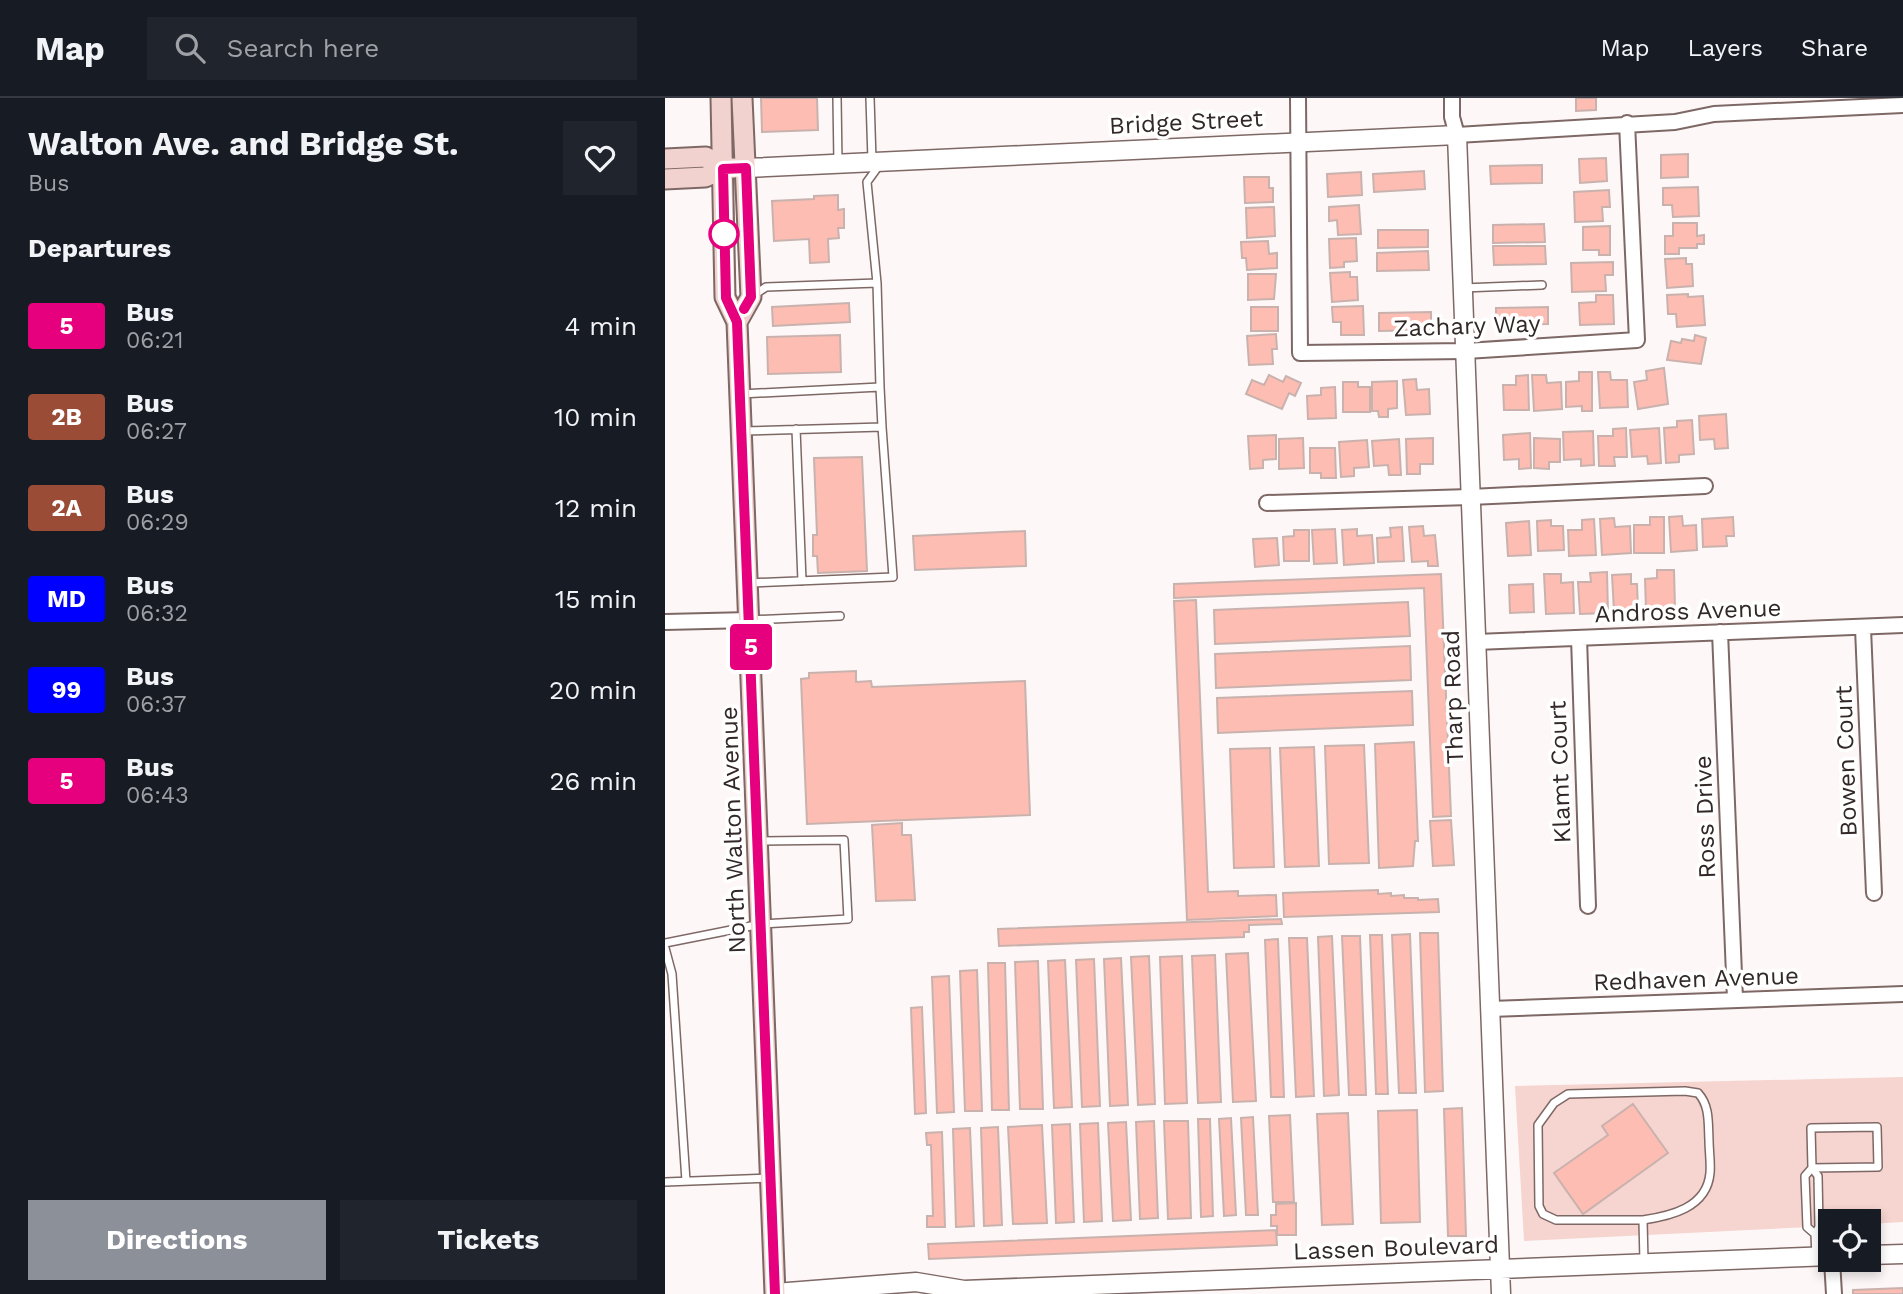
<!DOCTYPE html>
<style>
body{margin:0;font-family:"Work Sans",sans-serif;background:#20242c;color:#f1f3f6;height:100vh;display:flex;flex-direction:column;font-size:26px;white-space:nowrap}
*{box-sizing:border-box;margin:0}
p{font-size:23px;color:#9ea1a6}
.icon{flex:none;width:38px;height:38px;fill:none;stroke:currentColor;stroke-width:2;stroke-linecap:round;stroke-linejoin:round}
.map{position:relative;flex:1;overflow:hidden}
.sheet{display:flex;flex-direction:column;background:#171b24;width:665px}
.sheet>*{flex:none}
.badge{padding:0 14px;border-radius:5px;font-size:24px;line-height:46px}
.controls{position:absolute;left:1153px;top:1111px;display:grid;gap:14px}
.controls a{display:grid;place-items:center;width:63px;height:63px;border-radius:0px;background:#171b24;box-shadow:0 4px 10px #0003;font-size:35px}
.map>.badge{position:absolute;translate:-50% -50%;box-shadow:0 0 0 4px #fff}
h2{padding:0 28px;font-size:26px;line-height:63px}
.round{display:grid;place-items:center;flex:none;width:74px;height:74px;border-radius:0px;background:#20242c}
.headline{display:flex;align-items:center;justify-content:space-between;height:119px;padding:0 28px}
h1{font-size:33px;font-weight:700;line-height:52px}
.button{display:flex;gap:14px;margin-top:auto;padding:14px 28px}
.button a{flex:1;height:80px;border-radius:0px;background:#8c9099;color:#fff;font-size:28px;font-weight:700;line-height:80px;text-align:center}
.button a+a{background:#20242c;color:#f1f3f6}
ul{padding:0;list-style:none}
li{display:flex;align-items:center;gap:21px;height:91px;padding:0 28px}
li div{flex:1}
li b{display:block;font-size:26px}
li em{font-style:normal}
li .badge{min-width:77px;font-weight:700;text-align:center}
header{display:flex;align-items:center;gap:42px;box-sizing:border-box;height:98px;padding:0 35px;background:#171b24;border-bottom:2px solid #363941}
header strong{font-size:33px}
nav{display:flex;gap:38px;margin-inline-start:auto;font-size:24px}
.search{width:490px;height:63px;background:#20242c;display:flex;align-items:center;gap:18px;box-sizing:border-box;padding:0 24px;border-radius:0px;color:#9ea1a6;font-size:26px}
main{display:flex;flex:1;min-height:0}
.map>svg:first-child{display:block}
</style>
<header>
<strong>Map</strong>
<div class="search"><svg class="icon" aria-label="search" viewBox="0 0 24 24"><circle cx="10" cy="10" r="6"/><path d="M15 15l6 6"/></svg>Search here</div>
<nav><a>Map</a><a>Layers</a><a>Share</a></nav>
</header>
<main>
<section class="sheet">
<div class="headline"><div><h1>Walton Ave. and Bridge St.</h1><p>Bus</p></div><a class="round"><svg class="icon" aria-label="heart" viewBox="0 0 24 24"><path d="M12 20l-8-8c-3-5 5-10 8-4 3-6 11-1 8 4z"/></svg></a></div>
<h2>Departures</h2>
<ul>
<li><span class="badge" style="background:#e6007e;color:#fff">5</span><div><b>Bus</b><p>06:21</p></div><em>4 min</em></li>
<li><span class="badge" style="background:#9a4c36;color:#fff">2B</span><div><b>Bus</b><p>06:27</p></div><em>10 min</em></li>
<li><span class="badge" style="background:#9a4c36;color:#fff">2A</span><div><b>Bus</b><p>06:29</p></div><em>12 min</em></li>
<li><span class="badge" style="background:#00f;color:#fff">MD</span><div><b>Bus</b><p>06:32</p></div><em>15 min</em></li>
<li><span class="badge" style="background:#00f;color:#fff">99</span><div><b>Bus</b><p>06:37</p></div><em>20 min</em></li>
<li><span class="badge" style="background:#e6007e;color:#fff">5</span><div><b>Bus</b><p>06:43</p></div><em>26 min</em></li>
</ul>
<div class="button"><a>Directions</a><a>Tickets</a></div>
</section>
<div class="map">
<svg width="1238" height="1196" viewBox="0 0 1238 1196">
<rect width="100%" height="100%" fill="#fdf8f7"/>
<path fill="#f6d4cf" d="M1238,979v145l-34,2v-2h-38l-1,4 -306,15 -9,-155z"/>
<path fill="#febdb2" stroke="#c9b2ae" stroke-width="2" d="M96,0h56l1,32 -56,2z
M911,0h20v12l-20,1z
M1023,56v23l-27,1v-23z
M941,60l1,23 -27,2 -1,-24z
M877,67v18l-51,1 -1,-18z
M759,73l1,18 -51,3 -1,-18z
M696,74l1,23 -34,2 -1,-23z
M579,79h25v11h4v14l-28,1z
M1033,89l1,29 -26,1 -1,-12h-9v-17z
M944,92l1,17h-8l1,14 -28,1 -1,-30z
M173,97v15l6,-1v19h-6l1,10 -11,1 1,23 -19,1 -1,-24 -35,2 -2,-40 42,-2v-3z
M694,107l2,29 -23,1 -1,-15 -8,1v-14z
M609,109l1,29 -28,2 -1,-30z
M1008,125h24v13l7,-1v9h-7v4h-18v6h-14v-18h8z
M879,126l1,18 -52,1v-18z
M945,128v29h-11v-5h-16v-23z
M713,132h50v17l-50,1z
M691,140l1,23 -13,1v5l-14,1 -1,-29z
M603,143l1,13 8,-1v15l-30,2 -1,-12h-4l-1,-16z
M828,148h52l1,18 -52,1z
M763,153l1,19 -52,1v-18z
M1021,160v6h6l1,22 -26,2 -2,-29z
M948,164v13h-8l1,16 -34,1 -1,-29z
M685,174v5h7l1,23 -26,2 -2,-29z
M583,176h28l-2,25 -26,1z
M1023,196v3l15,-1 2,29 -28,2 -1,-13h-8l-1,-19z
M931,197h17l1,29 -34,1 -1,-22 17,-1z
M184,205l1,19 -77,4 -1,-19z
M698,208l1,29h-23v-13h-8l-1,-15z
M586,209h27v24h-27z
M883,209v17l-52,1v-17z
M766,214v18l-52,1v-18z
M611,236l1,15h-5l1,15 -24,1 -2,-29z
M175,237l1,37 -73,2 -1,-37z
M1030,237l11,3 -5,26 -34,-4 4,-19 10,2 1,-4 12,2z
M999,270l4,36 -30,5 -4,-27 13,-2 -1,-9z
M914,274h13v39h-10v-5l-16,1v-25l13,-1z
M933,274h12l1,8h16l1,27 -28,1z
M604,277l14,7 3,-6 15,7 -6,13 -6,-3 -7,16 -36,-15 6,-14 12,5z
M863,277l1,35h-25l-1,-25h13v-9z
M867,277h14l1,8 14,-1 1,27 -28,2z
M751,281l1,11 12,-1 1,25 -24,1 -3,-35z
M732,283v27l-9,1v8h-9l-1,-6h-6v-29z
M678,284h15v5h12v25h-27z
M670,289l1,31 -28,1 -1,-23 14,-1v-7z
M1061,316l2,34 -13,1 -1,-10 -14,1 -1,-24z
M1027,322l2,34 -15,1v7l-13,1 -2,-35 13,-1v-6z
M961,330l1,29h-13l1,9h-16l-1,-30h15v-7z
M994,330l2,35 -13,1 -1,-8 -15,1 -2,-27z
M928,333l1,34 -13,1v-7l-17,1 -1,-28z
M865,335l1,35 -12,1v-10l-15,1 -1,-25z
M611,337v24l-13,1v8l-13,1 -2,-33z
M638,340l1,30 -25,1v-30z
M768,340v26h-13v10h-13l-1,-35z
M869,340l26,1v23h-11v7l-15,-1z
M734,341l2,36h-12l-1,-10 -14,1 -2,-25z
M702,342l2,27 -15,1v8l-13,1 -2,-35z
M645,350h25l1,30h-15v-5h-11z
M197,359l5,114 -49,2 -1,-17h-4v-21h4l-3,-77z
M1017,418l1,10 13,-1 1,25 -26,2 -2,-35z
M985,419h14v36h-30v-28h16z
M1068,419l1,19h-8l1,10 -24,1 -1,-28z
M949,420l1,9 15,-1 1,27 -29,2 -2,-36z
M929,421l2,36 -27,1 -1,-26h14v-10z
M886,422v6h12l1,24 -26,1 -1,-30z
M864,423l2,34 -23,1 -2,-33z
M758,428l1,10 11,-1 3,31h-10v-5l-16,1 -3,-35z
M737,429l2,34 -26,1 -1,-24 14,-1 -1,-9z
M670,431l2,34 -23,1 -2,-34z
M692,431v7l15,-1 2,28 -30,2 -2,-35z
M629,432h15v31h-25l-1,-24 11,-1z
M360,433l1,35 -111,4 -2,-34z
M612,440l2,27 -24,2 -2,-28z
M992,472h17l1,40h-29l-1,-31 12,-1z
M942,474l1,41 -28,1 -2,-32h13l-1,-9z
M776,476l10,242 -18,1 -9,-229 -250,10v-14z
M879,476h17v9l12,-1 1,31 -28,1z
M966,476v10h6l1,26 -24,1 -2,-36z
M868,486l1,28 -24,1 -1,-28z
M531,502l12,292 30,-1v5l38,-1 1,21 -90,4 -13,-319z
M743,504l2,34 -195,8 -1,-34z
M745,548l1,34 -195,8 -1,-34z
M191,573v11l15,-1 1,6 153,-6 5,134 -223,9 -6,-145 8,-1v-5z
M747,593l1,34 -195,8 -1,-35z
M749,644l4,99h-3l-2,25 -34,2 -4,-124z
M699,647l5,118 -40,1 -4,-118z
M649,649l5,119 -34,1 -5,-119z
M605,650l4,119 -40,1 -4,-119z
M786,722l3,45 -21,1 -3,-45z
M237,725v12h9l4,65 -39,1 -4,-76z
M713,792v4l13,-1v3l13,-1v3h14v2l20,-1 1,13 -155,5 -1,-24z
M616,821l1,5 -33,1v7h-5v5l-245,9 -1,-17z
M755,835h18l5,158 -18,1z
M745,836l6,159h-17l-7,-158z
M705,837h12l6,159h-12z
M667,838l7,159 -15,1 -6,-159z
M677,838h18l6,159h-17z
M624,840h18l7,158 -18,1z
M613,841l6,158h-13l-6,-157z
M583,855l8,148 -23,1 -7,-148z
M550,857l6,147 -23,1 -6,-147z
M484,858l6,148 -17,1 -7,-148z
M517,858l5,147 -22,1 -5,-147z
M456,860l7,147 -18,1 -6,-147z
M429,861l6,147 -18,1 -6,-147z
M400,862l7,147 -18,1 -6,-147z
M373,863l5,148h-23l-5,-147z
M323,865h17l4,147h-17z
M312,872l5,141h-17l-5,-140z
M284,878l5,136 -17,1 -5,-136z
M257,909l4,106 -11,1 -4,-106z
M968,1006l35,49 -85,61 -29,-41 54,-38 -6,-9z
M797,1010l4,128h-18l-4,-127z
M752,1012l3,112 -39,1 -3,-112z
M683,1015l5,111 -31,1 -5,-111z
M625,1017l4,87h-21l-4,-86z
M588,1019l5,98h-12l-5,-97z
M566,1020l5,97 -12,1 -5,-97z
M533,1021h12l3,97 -12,1z
M489,1023l4,97 -18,1 -4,-97z
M499,1023h24l3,97 -23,1z
M461,1024l5,98 -18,1 -5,-98z
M433,1025l4,98 -18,1 -4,-98z
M405,1026l4,98 -18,1 -4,-98z
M377,1027l5,98 -34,1 -5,-97z
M333,1029l4,98 -18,1 -3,-98z
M305,1030l4,98 -18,1 -3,-98z
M277,1034l3,95h-18v-11h6l-2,-71h-4l-1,-12z
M631,1105v32h-19v-9h-6v-11h5v-11z
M611,1132l1,15 -348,14 -1,-15z
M1238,1190v6h-50v-4z"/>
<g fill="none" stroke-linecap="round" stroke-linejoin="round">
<g stroke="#7e6865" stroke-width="10">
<path id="service" d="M172,0l1,65
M205,0l2,62
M798,190l79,-3
M89,197l12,-8 111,-4
M215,289l2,40
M76,296l139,-7 -3,-104 -10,-101 13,-18
M131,331l6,152
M78,333l139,-4 11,150 -144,6
M85,522l90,-4
M0,845l96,-19 87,-5 -4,-79 -85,1
M0,850l7,26 14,207
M1212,1029l1,40 -66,1 -1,-40z
M0,1084l105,-4
M978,1122h-87l-13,-6 -4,-8 -1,-81 16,-22 14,-9 117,-3 13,2c12,13 10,30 11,47 0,11 2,23 1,33 -3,35 -40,43 -67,47l1,42
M1150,1136l-8,-7 -2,-51 7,-8 6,8 1,51 -4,7 1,23"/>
</g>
<g stroke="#7e6865" stroke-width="18">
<path id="minor" d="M633,0l2,255 166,-2 171,-11 -10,-217
M787,0v19l5,18 218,-13 39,-8 189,-9
M602,405l203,-6 235,-11
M0,524l85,-2
M1198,530l11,265
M1055,534l15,367
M914,540l9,268
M811,544l427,-17
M825,911l413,-15
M1167,1162l2,34"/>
</g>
<g stroke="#7e6865" stroke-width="21">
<path id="tertiary" d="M81,70l711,-33 44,1159
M1204,1157l34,-1
M110,1195l141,-11 48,8 867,-34"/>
</g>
<g stroke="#7e6865" stroke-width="23">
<path id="secondary" d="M56,0l4,199 12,25 38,972
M0,61l41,-2 17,12
M0,81l40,-2 18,-8 11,-1
M72,224l14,-25 -9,-199"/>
</g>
<use href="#service" stroke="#fff" stroke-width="7"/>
<use href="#minor" stroke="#fff" stroke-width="14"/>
<use href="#tertiary" stroke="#fff" stroke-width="18"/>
<use href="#secondary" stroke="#f1d2ce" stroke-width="19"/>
</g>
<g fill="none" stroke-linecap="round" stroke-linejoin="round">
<g stroke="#fff" stroke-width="16">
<path id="line" d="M79,211l7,-12 -5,-129 -23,1 3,129 11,24 38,972"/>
</g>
<use href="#line" stroke="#e6007e" stroke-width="10"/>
</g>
<circle fill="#fff" stroke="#e6007e" stroke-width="3.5" cx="59" cy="136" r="14"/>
<g text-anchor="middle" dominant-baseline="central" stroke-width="7" stroke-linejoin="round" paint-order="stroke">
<g font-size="24" fill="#312827" stroke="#fff">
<text transform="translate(521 24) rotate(-3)">Bridge Street</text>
<text transform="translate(802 228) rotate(-2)">Zachary Way</text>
<text transform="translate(1023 513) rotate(-2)">Andross Avenue</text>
<text transform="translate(788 599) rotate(-92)">Tharp Road</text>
<text transform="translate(1181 663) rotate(-92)">Bowen Court</text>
<text transform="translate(895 674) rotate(-92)">Klamt Court</text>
<text transform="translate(1040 719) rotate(-92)">Ross Drive</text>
<text transform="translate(68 732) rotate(-92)">North Walton Avenue</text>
<text transform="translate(1031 881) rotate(-2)">Redhaven Avenue</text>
<text transform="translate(731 1150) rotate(-2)">Lassen Boulevard</text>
</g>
</g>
</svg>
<div class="controls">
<a><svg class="icon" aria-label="locate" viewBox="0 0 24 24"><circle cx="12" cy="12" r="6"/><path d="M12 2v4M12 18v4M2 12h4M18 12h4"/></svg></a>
</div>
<b class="badge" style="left:86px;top:549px;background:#e6007e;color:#fff">5</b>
</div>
</main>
